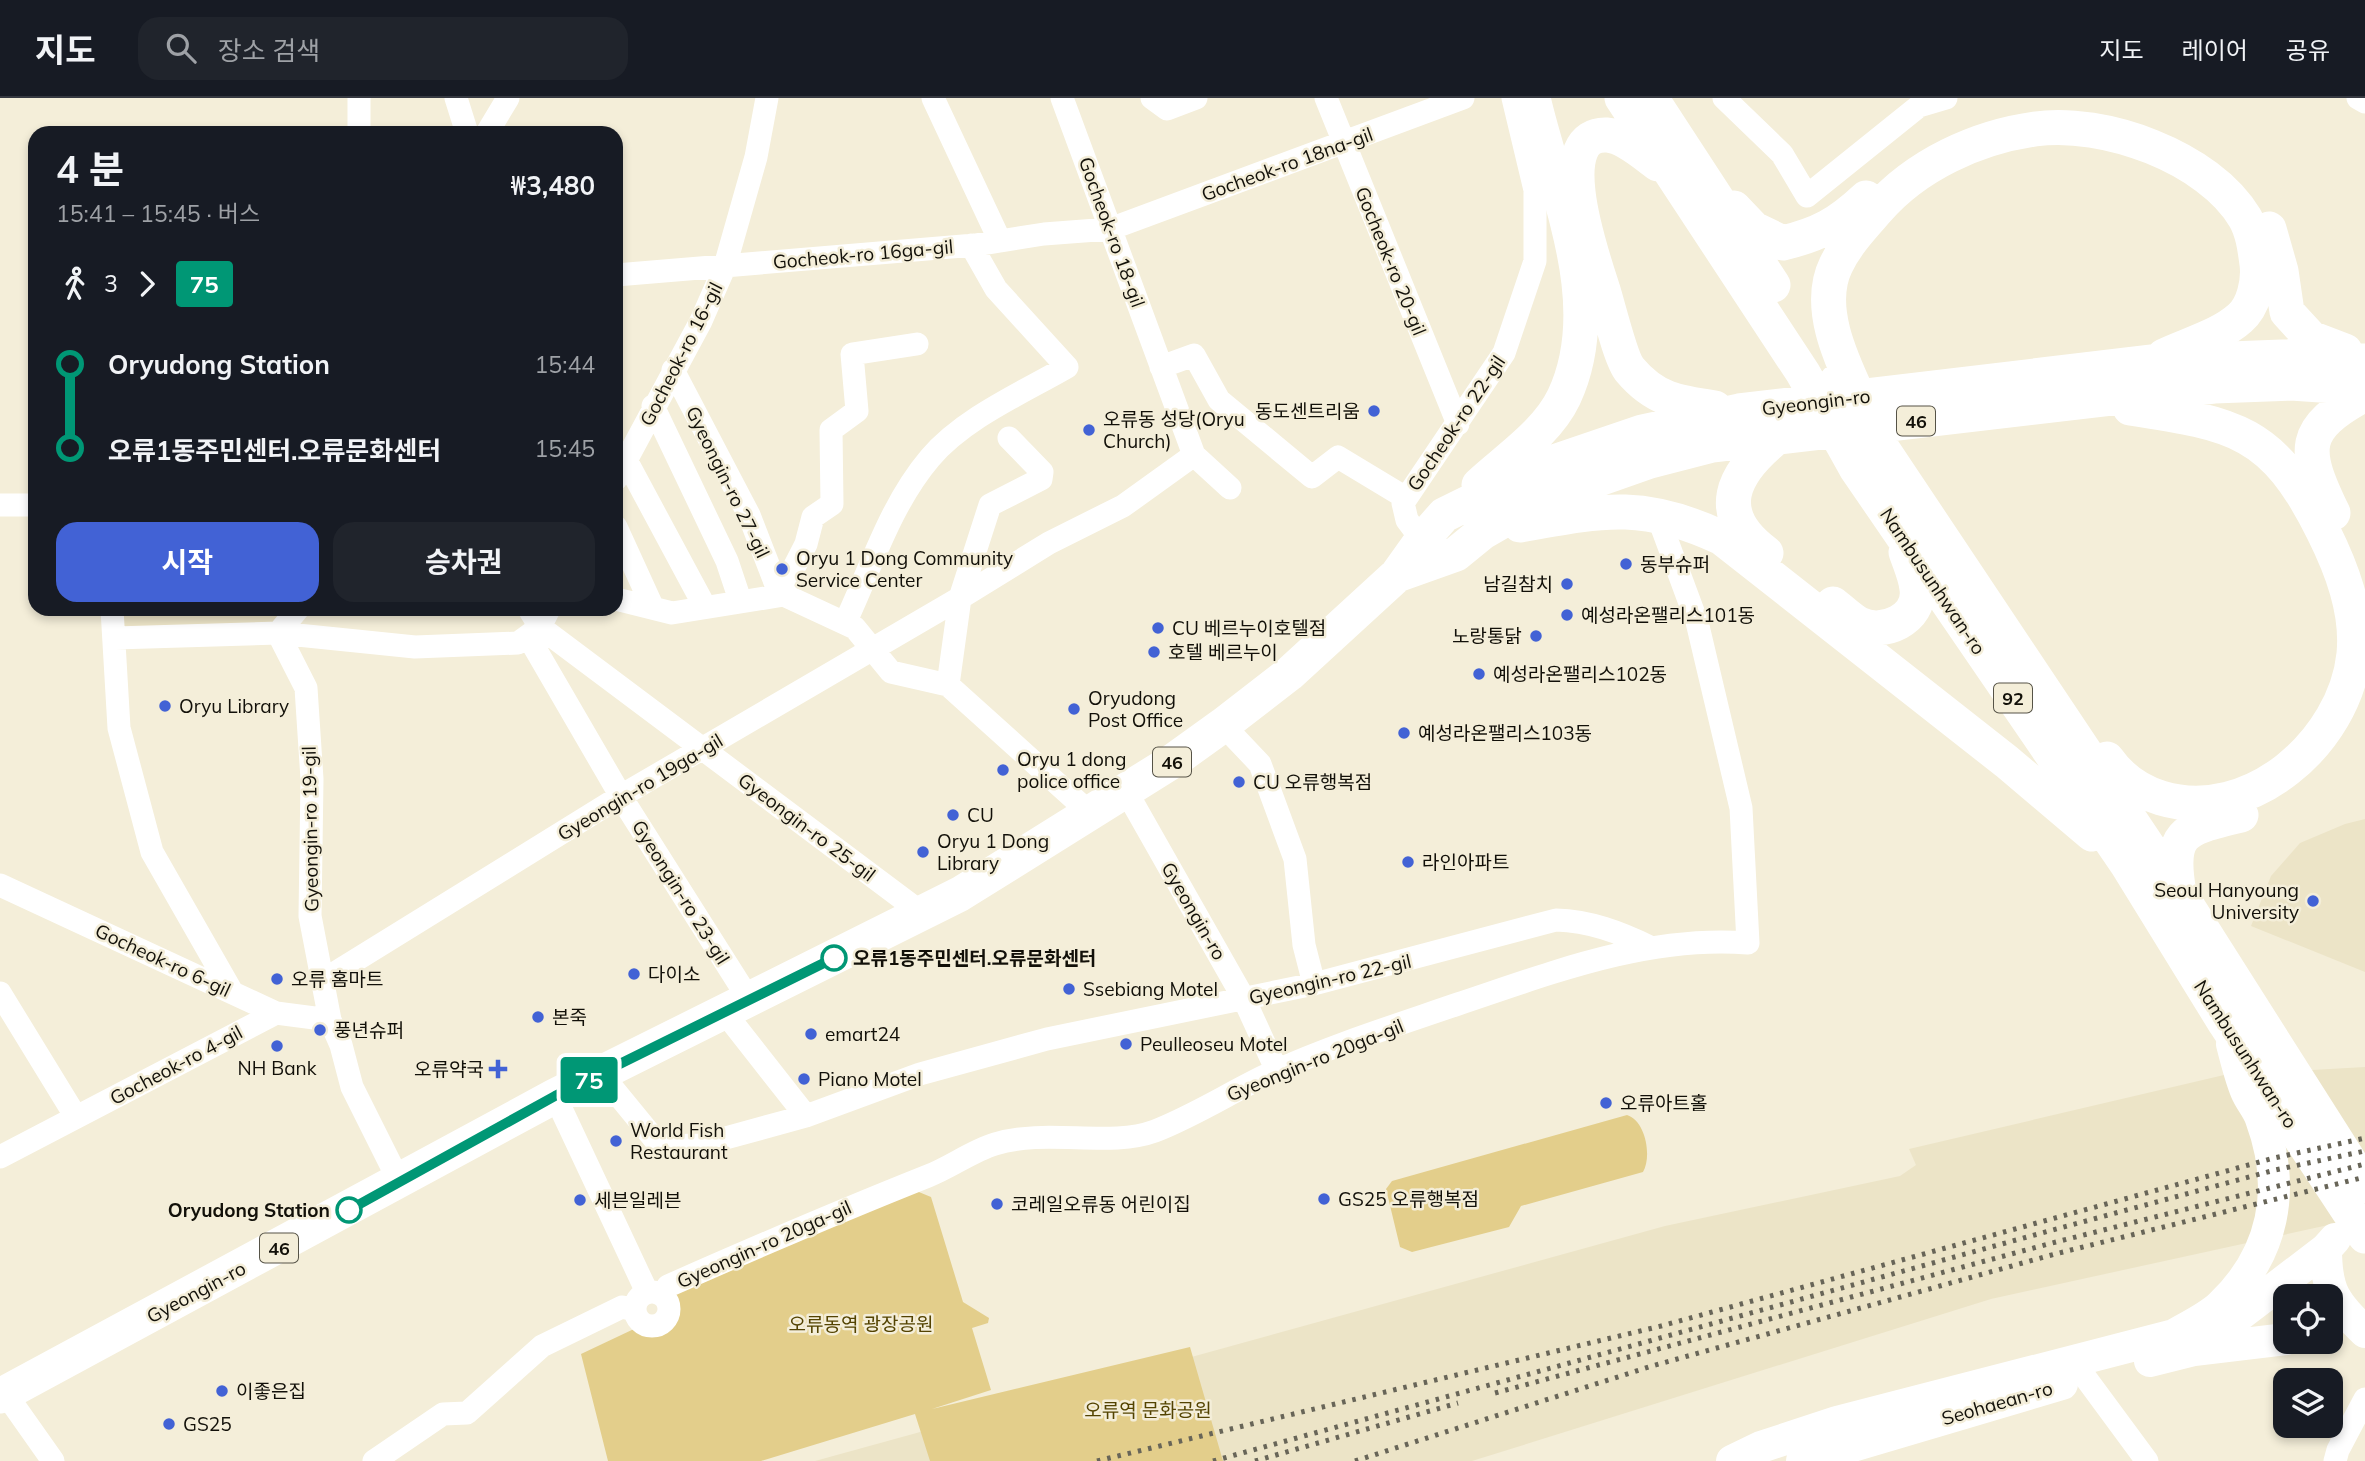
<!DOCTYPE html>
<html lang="ko">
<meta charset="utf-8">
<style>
body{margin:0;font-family:Mulish,"Noto Sans KR",sans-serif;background:#20242c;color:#f1f3f6;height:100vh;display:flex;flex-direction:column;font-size:26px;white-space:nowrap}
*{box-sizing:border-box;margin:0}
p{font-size:23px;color:#9ea1a6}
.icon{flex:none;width:38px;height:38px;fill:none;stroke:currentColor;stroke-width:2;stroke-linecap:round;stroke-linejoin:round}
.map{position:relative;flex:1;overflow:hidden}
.sheet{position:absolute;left:28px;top:28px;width:595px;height:490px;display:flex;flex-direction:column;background:#171b24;border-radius:21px;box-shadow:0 4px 10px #0003}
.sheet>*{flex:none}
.badge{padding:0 14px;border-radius:5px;font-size:24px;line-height:46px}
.controls{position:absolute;left:2273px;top:1186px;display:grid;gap:14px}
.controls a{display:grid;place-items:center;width:70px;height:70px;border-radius:14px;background:#171b24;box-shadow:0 4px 10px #0003;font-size:35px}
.map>.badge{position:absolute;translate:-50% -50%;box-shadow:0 0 0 4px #fff}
.legs{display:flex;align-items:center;gap:10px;height:77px;padding:0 28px;font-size:23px}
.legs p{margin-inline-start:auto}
.head{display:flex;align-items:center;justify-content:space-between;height:119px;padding:0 28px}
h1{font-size:38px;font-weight:700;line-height:52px}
.button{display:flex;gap:14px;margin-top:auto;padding:14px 28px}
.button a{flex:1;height:80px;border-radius:21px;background:#4262d5;color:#fff;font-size:28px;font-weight:700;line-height:80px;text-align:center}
.button a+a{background:#20242c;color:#f1f3f6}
ul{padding:0 28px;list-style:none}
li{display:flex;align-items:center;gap:24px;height:84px;font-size:26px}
li i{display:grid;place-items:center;width:10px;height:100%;margin:0 9px;background:currentColor}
li i::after{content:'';width:18px;height:18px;margin:-9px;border:5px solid;border-radius:50%;background:#171b24}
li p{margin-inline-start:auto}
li:first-child i{background:linear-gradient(#0000 50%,currentColor 0)}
li:last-child i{background:linear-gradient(currentColor 50%,#0000 0)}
header{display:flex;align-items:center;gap:42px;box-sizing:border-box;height:98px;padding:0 35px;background:#171b24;border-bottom:2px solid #363941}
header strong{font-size:33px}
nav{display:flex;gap:38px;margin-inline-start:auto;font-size:24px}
.search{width:490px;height:63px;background:#20242c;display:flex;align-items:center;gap:18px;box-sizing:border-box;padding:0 24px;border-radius:21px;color:#9ea1a6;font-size:26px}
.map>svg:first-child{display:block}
</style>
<header>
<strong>지도</strong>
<div class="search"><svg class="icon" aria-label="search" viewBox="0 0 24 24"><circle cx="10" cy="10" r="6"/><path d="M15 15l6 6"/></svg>장소 검색</div>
<nav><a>지도</a><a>레이어</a><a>공유</a></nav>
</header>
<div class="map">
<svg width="2365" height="1363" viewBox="0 0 2365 1363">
<rect width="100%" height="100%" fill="#f4eed9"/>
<path fill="#ece4c7" d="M107,511h201l-30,24 -163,5z
M2365,721v153l-114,-46 20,-50 29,-33 45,-19z
M2365,969v150l-374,82 -519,162h-657l850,-235 235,-50 16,-11 -7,-16 315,-74z"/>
<path fill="#e3ce8b" d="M1627,1017c19,6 25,42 16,57l-122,34 -12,21 -97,25 -12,-5 -14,-58 6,-8z
M914,1092l17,7 32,105 26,16 -1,5 -16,5 19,62 -59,19 258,-62 33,114h-293l-15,-47 -154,47h-153l-27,-107 55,-26 15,5 17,-5 10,-17 -4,-19z"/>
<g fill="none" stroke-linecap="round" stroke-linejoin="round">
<path stroke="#fff" stroke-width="23" d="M456,0l11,35
M933,0l67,143
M1152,0l15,11 29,-11
M1326,0l132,326
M1724,0l58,56 25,42 112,-90 27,-8
M2358,0l7,4
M359,35v-35
M487,35l21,-35
M616,177l359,-30 69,-11 66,-5 353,-131
M1161,269l33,-12 25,45 93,77 26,-20 68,41
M673,272l76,145 31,80
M653,308l74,155 13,39
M1194,357l36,33
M626,362l79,147
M616,381l85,-158 24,-55 31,-109 11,-59
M0,407h35
M616,429l37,81
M1422,442l-15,-20 -4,-17 101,-150 31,-92v-71l-22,-92
M780,497l26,-51 7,-27 19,-13 -1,-74 26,-19 -5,-57 65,-10
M616,501l56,14 112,-18 71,33 36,44 57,13 142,128
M112,511l7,119 33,124 80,140
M298,511l-20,24 28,55 6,91 -2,137 20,104 11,25 11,42 48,96
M529,511l11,18 383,287
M845,525c26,-55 45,-118 85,-165 34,-40 92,-65 137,-91l-71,-78 -25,-44
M115,540l163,-5 137,14 103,-4 22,-16 9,-18
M529,540l97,167 124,196
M948,587l12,-87 30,-93 51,-26 1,-7 -33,-34
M1223,627l37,39 35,95 9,86 10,39
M1126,693l118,208 33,72
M0,787l276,128 54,7
M322,883l299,-185 339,-198 89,-55 74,-37 71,-51 -132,-357
M0,895l76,124
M725,915l81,103
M601,976l59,72 40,-1 106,-29 114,-42 127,-35 267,-55 242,-64c34,1 63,12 94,27
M555,998l92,196
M0,1059l276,-144
M635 1211a17 17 0 1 1 34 0a17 17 0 1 1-34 0Z
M664,1199l4,-11c86,-38 172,-75 260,-110 23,-9 44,-25 67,-32 52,-16 114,4 160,-13 39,-15 76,-39 114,-57 61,-28 125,-48 189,-70 93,-31 190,-69 290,-61l-7,-135 -44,-186 -40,-108
M2085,1279l62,84
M5,1295l48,68
M374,1363l69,-47 24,-1 75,-67 80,-39 13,3
M2335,1363l3,-11 27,-51"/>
<path stroke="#fff" stroke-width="32" d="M2335,1141l-9,10c0,44 9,53 39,83
M2212,1238l114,-87
M2150,1263l44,-11 92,-11
M1732,1363l29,-14 76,-25 337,-87c15,-9 33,-17 46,-29 54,-51 67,-117 41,-187 -3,-10 -11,-18 -15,-28 -6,-15 -10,-31 -14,-47
M1802,1363l260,-77"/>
<path stroke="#fff" stroke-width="35" d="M1622,0l181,275 53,95 271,396 98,159 140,213
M1651,0l122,187
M1658,66c-14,-10 -33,-28 -51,-29 -60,-3 -13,126 -4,155 5,16 18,70 27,80 25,30 49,33 85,38
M1734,110l20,21 29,14c37,-9 55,-19 83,-45
M2269,131l12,42 6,41 24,26 34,13
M1837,283l342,512 186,293
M1861,304c-18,-39 -46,-94 -25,-137 10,-21 26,-38 41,-55 39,-45 100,-73 158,-81 68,-10 174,28 210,89 8,14 10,31 12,46 2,17 -3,42 -17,54 -20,18 -51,26 -76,38
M1479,387c28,-26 68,-52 85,-88 44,-94 -9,-204 -31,-299
M2333,415c-31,-64 -33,-84 32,-119
M1520,427c83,-15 123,-24 202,13l285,224 85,72
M1766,455c-54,-40 -34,-79 10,-115
M1397,477l59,-21 27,-22 56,-32 111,-39 62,-16 502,-59 77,-3 74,5
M1833,506c8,6 17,15 26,20 24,12 62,-5 58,-35 -1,-12 -7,-25 -11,-37
M2107,661c14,20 31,32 54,39 89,27 184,-56 193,-144 4,-43 -12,-85 -31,-123 -50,-101 -88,-107 -193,-123
M2179,795c-11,-63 6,-64 62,-78
M0,1298l555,-300 405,-202 213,-133 50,-36 66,-51 108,-99 25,-35 22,-25 101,-50 97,-33 97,-21 413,-49 156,-6 57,5"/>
<path stroke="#686558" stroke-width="5" stroke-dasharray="3.5 7" stroke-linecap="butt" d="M1495,1295l557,-150 313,-79
M1097,1363l564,-135 613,-168 91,-20
M1213,1363l836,-230 226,-61 90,-19
M1255,1363l203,-58
M1355,1363l297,-95 403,-112 310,-77"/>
</g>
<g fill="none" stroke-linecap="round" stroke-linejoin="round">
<g stroke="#fff" stroke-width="16">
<path id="line-1" d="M349,1112l206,-114 279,-138"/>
</g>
<use href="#line-1" stroke="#009775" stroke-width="10"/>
</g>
<g fill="#4262d5" stroke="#f4eed9" stroke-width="2.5">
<circle cx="1374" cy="313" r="7"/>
<circle cx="1089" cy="332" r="7"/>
<circle cx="1626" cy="466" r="7"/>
<circle cx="782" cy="471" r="7"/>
<circle cx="1567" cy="486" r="7"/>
<circle cx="1567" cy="517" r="7"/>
<circle cx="1158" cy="530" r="7"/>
<circle cx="1536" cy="538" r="7"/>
<circle cx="1154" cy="554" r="7"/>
<circle cx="1479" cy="576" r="7"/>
<circle cx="165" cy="608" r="7"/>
<circle cx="1074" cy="611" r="7"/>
<circle cx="1404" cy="635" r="7"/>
<circle cx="1003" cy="672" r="7"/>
<circle cx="1239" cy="684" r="7"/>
<circle cx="953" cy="717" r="7"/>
<circle cx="923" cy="754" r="7"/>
<circle cx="1408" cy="764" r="7"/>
<circle cx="2313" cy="803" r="7"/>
<circle cx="634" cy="876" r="7"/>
<circle cx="277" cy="881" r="7"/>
<circle cx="1069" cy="891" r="7"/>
<circle cx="538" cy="919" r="7"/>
<circle cx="320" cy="932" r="7"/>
<circle cx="811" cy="936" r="7"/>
<circle cx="1126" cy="946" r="7"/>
<circle cx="277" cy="948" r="7"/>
<path d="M494.5 960.5h7v7h7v7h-7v7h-7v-7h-7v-7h7z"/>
<circle cx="804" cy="981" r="7"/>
<circle cx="1606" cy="1005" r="7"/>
<circle cx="616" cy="1043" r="7"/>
<circle cx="1324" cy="1101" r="7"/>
<circle cx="580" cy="1102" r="7"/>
<circle cx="997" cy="1106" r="7"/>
<circle cx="222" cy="1293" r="7"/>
<circle cx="169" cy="1326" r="7"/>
</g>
<g fill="#fff" stroke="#009775" stroke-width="3.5">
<circle cx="834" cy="860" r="12"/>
<circle cx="349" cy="1112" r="12"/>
</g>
<g text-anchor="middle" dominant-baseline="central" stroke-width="5" stroke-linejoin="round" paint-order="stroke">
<g fill="#f4eed9" stroke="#565347" stroke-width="2">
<rect x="1897" y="308.5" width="38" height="29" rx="5"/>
<rect x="1994" y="585.5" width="38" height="29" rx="5"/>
<rect x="1153" y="649.5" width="38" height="29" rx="5"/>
<rect x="260" y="1135.5" width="38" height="29" rx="5"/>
</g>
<g font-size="18" font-weight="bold" fill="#121009">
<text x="1916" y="323">46</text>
<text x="2013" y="600">92</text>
<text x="1172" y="664">46</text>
<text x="279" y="1150">46</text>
</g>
<g font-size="19" fill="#121009" stroke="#f4eed9">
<text transform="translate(1287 66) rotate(-20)">Gocheok-ro 18na-gil</text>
<text transform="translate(1112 134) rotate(70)">Gocheok-ro 18-gil</text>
<text transform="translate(863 156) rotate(-5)">Gocheok-ro 16ga-gil</text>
<text transform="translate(1391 163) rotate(68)">Gocheok-ro 20-gil</text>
<text transform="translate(681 256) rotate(-63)">Gocheok-ro 16-gil</text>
<text transform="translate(1816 304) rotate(-7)">Gyeongin-ro</text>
<text transform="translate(1456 325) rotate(-56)">Gocheok-ro 22-gil</text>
<text transform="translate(728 384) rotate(64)">Gyeongin-ro 27-gil</text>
<text transform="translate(1933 483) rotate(56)">Nambusunhwan-ro</text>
<text transform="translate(640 689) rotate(-31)">Gyeongin-ro 19ga-gil</text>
<text transform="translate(807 729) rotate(37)">Gyeongin-ro 25-gil</text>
<text transform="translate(310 731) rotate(-91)">Gyeongin-ro 19-gil</text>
<text transform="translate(681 794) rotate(58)">Gyeongin-ro 23-gil</text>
<text transform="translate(1194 813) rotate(60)">Gyeongin-ro</text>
<text transform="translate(163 862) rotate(25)">Gocheok-ro 6-gil</text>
<text transform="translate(1330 881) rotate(-13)">Gyeongin-ro 22-gil</text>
<text transform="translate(2246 956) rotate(57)">Nambusunhwan-ro</text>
<text transform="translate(1315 962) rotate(-22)">Gyeongin-ro 20ga-gil</text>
<text transform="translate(176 967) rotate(-28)">Gocheok-ro 4-gil</text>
<text transform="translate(764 1146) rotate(-24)">Gyeongin-ro 20ga-gil</text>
<text transform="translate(196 1194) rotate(-28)">Gyeongin-ro</text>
<text transform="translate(1997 1305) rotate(-16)">Seohaean-ro</text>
</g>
<g font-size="19" fill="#121009" stroke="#f4eed9" text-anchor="start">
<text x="1360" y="313" text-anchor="end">동도센트리움</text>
<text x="1103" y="321">오류동 성당(Oryu<tspan x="1103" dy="22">Church)</tspan></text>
<text x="796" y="460">Oryu 1 Dong Community<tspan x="796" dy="22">Service Center</tspan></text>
<text x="1640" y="466">동부슈퍼</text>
<text x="1553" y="486" text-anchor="end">남길참치</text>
<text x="1581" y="517">예성라온팰리스101동</text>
<text x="1172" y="530">CU 베르누이호텔점</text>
<text x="1522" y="538" text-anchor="end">노랑통닭</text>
<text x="1168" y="554">호텔 베르누이</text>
<text x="1493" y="576">예성라온팰리스102동</text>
<text x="1088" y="600">Oryudong<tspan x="1088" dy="22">Post Office</tspan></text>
<text x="179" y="608">Oryu Library</text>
<text x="1418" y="635">예성라온팰리스103동</text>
<text x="1017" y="661">Oryu 1 dong<tspan x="1017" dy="22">police office</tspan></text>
<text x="1253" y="684">CU 오류행복점</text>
<text x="967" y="717">CU</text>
<text x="937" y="743">Oryu 1 Dong<tspan x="937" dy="22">Library</tspan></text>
<text x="1422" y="764">라인아파트</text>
<text x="2299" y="792" text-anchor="end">Seoul Hanyoung<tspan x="2299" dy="22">University</tspan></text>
<text x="648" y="876">다이소</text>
<text x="291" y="881">오류 홈마트</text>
<text x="1083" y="891">Ssebiang Motel</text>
<text x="552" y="919">본죽</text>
<text x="334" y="932">풍년슈퍼</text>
<text x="825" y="936">emart24</text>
<text x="1140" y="946">Peulleoseu Motel</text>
<text x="277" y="970" text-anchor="middle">NH Bank</text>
<text x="484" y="971" text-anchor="end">오류약국</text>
<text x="818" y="981">Piano Motel</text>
<text x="1620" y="1005">오류아트홀</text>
<text x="630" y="1032">World Fish<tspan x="630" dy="22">Restaurant</tspan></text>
<text x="1338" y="1101">GS25 오류행복점</text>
<text x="594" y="1102">세븐일레븐</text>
<text x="1011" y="1106">코레일오류동 어린이집</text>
<text x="236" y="1293">이좋은집</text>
<text x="183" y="1326">GS25</text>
</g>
<g font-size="19" font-weight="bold" fill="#121009" stroke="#f4eed9" text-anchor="start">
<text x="853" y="860">오류1동주민센터.오류문화센터</text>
<text x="330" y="1112" text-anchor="end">Oryudong Station</text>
</g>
<g font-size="19" fill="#534301" stroke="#f4eed9">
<text x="861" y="1226">오류동역 광장공원</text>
<text x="1148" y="1312">오류역 문화공원</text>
</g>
</g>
</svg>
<div class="controls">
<a><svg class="icon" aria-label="locate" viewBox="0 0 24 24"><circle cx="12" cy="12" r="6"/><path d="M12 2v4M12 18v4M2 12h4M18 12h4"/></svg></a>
<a><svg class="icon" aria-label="layers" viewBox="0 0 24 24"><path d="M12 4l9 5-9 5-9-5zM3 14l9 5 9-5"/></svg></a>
</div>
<b class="badge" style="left:589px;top:982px;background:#009775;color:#fff">75</b>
<section class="sheet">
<div class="head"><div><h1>4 분</h1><p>15:41 – 15:45 · 버스</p></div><b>₩3,480</b></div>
<div class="legs"><svg class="icon" aria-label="walk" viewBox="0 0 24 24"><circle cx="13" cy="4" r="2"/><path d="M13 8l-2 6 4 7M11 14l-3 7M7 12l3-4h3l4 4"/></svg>3<svg class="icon" aria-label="forward" viewBox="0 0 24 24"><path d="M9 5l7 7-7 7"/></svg><b class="badge" style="background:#009775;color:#fff">75</b></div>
<ul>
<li><i style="color:#009775"></i><b>Oryudong Station</b><p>15:44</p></li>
<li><i style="color:#009775"></i><b>오류1동주민센터.오류문화센터</b><p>15:45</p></li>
</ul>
<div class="button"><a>시작</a><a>승차권</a></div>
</section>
</div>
